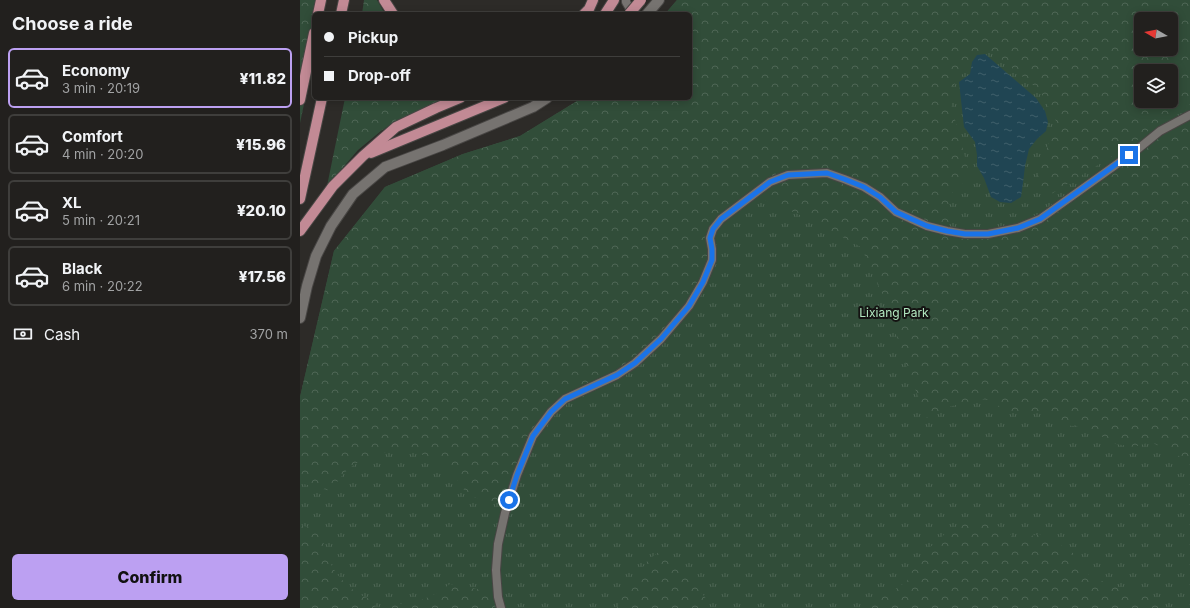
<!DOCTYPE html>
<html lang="en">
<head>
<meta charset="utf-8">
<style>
  :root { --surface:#22201e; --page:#2e2d2b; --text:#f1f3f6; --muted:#a2a3a4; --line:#3f3e3c; --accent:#bca0f2 }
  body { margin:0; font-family:Inter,sans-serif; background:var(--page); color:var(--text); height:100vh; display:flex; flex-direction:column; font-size:15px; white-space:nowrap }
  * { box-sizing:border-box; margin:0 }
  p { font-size:13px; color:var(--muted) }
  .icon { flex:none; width:22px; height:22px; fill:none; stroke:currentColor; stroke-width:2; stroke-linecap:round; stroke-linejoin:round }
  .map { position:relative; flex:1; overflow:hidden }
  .panel { display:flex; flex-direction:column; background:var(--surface); width:300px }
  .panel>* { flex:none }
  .hud { position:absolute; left:12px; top:12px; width:380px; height:88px; border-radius:6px; box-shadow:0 2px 10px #0003,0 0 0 1px var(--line); display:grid; align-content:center; height:88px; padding:0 12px; background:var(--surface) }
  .needle { width:26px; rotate:279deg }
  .tools { position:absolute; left:834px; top:12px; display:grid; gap:8px }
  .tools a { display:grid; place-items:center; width:44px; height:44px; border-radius:6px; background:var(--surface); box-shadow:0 2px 10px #0003,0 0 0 1px var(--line); font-size:20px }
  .end { position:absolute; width:18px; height:18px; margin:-9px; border:5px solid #1a73e8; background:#fff; box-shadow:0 0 0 2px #fff }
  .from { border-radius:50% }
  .hud b { display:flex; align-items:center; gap:14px; height:38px; font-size:15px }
  .hud b+b { border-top:1px solid var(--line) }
  .hud i { width:10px; height:10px; background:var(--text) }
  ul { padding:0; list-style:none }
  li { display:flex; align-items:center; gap:12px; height:60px; margin:0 8px 6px; padding:0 4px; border:2px solid var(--line); border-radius:6px }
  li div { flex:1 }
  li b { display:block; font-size:15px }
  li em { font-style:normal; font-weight:800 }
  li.active { border-color:var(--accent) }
  li>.icon { width:36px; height:36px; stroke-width:1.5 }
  h2 { padding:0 12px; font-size:18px; line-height:48px }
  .pay { display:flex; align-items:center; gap:10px; height:44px; padding:0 12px; font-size:15px }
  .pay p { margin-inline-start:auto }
  .cta { display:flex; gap:8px; margin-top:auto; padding:8px 12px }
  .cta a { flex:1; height:46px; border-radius:6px; background:var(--accent); color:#111; font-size:16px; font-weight:800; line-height:46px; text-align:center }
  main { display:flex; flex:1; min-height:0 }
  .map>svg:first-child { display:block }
</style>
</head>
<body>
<main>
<section class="panel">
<h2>Choose a ride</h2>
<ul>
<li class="active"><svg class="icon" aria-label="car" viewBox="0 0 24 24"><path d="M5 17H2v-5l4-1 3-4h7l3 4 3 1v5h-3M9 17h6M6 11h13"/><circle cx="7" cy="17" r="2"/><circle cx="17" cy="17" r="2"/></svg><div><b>Economy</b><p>3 min · 20:19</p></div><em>¥11.82</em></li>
<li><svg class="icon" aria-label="car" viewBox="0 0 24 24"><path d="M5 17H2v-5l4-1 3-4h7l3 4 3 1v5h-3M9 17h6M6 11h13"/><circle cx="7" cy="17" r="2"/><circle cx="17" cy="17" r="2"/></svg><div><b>Comfort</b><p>4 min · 20:20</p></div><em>¥15.96</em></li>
<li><svg class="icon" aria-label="car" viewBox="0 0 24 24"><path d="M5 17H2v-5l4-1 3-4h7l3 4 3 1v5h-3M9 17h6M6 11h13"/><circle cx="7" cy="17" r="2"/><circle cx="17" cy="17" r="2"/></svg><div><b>XL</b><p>5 min · 20:21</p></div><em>¥20.10</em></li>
<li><svg class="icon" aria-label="car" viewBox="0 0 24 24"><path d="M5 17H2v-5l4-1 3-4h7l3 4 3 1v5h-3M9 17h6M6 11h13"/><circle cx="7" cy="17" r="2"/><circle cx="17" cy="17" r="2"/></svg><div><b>Black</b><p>6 min · 20:22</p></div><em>¥17.56</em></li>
</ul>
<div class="pay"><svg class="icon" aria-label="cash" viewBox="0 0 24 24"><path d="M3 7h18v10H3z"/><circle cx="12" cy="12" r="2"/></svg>Cash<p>370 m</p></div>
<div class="cta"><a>Confirm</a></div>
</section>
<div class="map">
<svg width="890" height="608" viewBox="0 0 890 608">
  <defs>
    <pattern id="grass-tufts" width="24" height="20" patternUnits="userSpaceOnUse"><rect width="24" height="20" fill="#314d39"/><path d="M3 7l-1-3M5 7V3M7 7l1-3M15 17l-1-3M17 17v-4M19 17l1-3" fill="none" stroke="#4e6655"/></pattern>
    <pattern id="forest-crowns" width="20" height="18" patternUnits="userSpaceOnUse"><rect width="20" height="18" fill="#314d39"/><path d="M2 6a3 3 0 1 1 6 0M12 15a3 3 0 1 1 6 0" fill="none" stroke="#4e6655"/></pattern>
    <pattern id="water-ripples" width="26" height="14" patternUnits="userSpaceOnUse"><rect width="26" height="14" fill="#204553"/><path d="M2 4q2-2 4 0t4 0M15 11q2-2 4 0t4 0" fill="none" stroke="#405f6b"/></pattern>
  </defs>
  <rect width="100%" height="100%" fill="#2d2b28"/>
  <path fill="url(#grass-tufts)" fill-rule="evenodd" d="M377,0H890V608H0V397L34,251L85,187L163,154L220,136L282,98H390V14H365ZM841,19H871V49H841ZM841,71H871V101H841Z"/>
  <g fill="url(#forest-crowns)" fill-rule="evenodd">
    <polygon points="0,0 26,0 23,14 14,14 14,57 0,123"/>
    <polygon points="64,0 77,0 85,14 62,14"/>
    <path d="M377,0H890V103L861,120L835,142L748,196L736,180L756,121L740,91L684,45L648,93L670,176L649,196V223L647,228L628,223L611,216L527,170H506L487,172L419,217L409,250V259L400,280L387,304L358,337L333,360L249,410L204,504L168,496C161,485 154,473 143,465C115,445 78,447 51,467C43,473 37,482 31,491L0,483V397L34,251L85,187L163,154L220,136L282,98H390V14H365ZM841,19H871V49H841ZM841,71H871V101H841Z"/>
    <polygon points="45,98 150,98 97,120 81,131 58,150 27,186"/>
    <polygon points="890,120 890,461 884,459 862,447 850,442 834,447 816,444 784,427 762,425 746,412 731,414 711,413 700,407 690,400 678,399 645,408 627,418 611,379 584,298 561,247 507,218 458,197 472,186 489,179 526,178 543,183 562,191 577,201 594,215 608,223 625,230 646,236 665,239 688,238 719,232 742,223 840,153 862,135"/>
    <polygon points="666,522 692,524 705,529 716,540 739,534 753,540 773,553 779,565 790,576 809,584 856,599 860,608 560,608 590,593 607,581 618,560 629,548 646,533"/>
    <path d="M0,525L21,531C23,537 23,543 25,549C31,573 53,596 77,601L75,608H0Z"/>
    <polygon points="363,549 405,597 410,608 317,608 324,594 348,560"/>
    <path d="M150,584L193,592L197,608H90L91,604C115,604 130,599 150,584Z"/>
  </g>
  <polygon fill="url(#water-ripples)" points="685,54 736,98 745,111 748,122 746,131 737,139 729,149 725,166 723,183 721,197 711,203 700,202 691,197 684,178 677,166 677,155 675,142 664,127 659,82 670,74 672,62 677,55"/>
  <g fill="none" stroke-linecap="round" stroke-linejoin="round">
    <g stroke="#484644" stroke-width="10">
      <g id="lane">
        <polyline points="326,0 326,2 333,14"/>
        <polyline points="201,608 198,597 196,570 198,544 205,513 217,475 233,436 251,412 265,399 317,375 335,363 361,339 389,306 403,282 412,260 412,249 410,238 413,229 421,219 470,182 488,175 527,173 544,179 564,187 580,197 596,212 627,226 647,231 665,234 688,234 718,228 740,219 838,149 860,131 890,115"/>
      </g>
    </g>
    <g stroke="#484644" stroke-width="12">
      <g id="street">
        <polyline points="347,14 359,0"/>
        <polyline points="0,318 7,286 16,256 31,226 53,194 85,167 143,145 233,107 247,98"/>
      </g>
    </g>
    <g stroke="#484644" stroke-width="12">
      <g id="primary">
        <polyline points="84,0 93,14"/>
        <polyline points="18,14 21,0"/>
        <polyline points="41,14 44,0"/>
        <polyline points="284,14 289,9 293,0"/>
        <polyline points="305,14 314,0"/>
        <polyline points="0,100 14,33"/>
        <polyline points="71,153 204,98"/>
        <polyline points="0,199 22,98"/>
        <polyline points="0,231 33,186 63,156 96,127 136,108 160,98"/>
      </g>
    </g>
    <use href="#lane" stroke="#767370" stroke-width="8"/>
    <use href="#street" stroke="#767370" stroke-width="10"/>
    <use href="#primary" stroke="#c28a95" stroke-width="10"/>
    <g stroke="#484644" stroke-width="12" stroke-linecap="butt">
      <polyline id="primary-bridge" points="329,14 341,0"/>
    </g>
    <use href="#primary-bridge" stroke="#c28a95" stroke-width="10"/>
  </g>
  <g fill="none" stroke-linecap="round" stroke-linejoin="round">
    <polyline stroke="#1a73e8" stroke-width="5" points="209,500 217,475 233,436 251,412 265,399 317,375 335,363 361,339 389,306 403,282 412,260 412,249 410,238 413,229 421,219 470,182 488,175 527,173 544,179 564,187 580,197 596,212 627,226 647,231 665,234 688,234 718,228 740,219 829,155"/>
  </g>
  <g text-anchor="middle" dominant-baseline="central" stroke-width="4" stroke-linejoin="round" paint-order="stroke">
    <g font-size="12" fill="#b2e8c0" stroke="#141312">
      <text x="594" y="312">Lixiang Park</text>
    </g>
  </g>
</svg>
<div class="tools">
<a><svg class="needle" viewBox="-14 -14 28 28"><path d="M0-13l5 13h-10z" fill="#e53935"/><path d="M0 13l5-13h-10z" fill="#a2a3a4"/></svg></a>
<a><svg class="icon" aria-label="layers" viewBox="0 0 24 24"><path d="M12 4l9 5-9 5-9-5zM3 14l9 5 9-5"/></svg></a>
</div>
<i class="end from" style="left:209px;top:500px"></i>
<i class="end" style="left:829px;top:155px"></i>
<div class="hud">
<b><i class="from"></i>Pickup</b>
<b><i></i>Drop-off</b>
</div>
</div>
</main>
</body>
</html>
